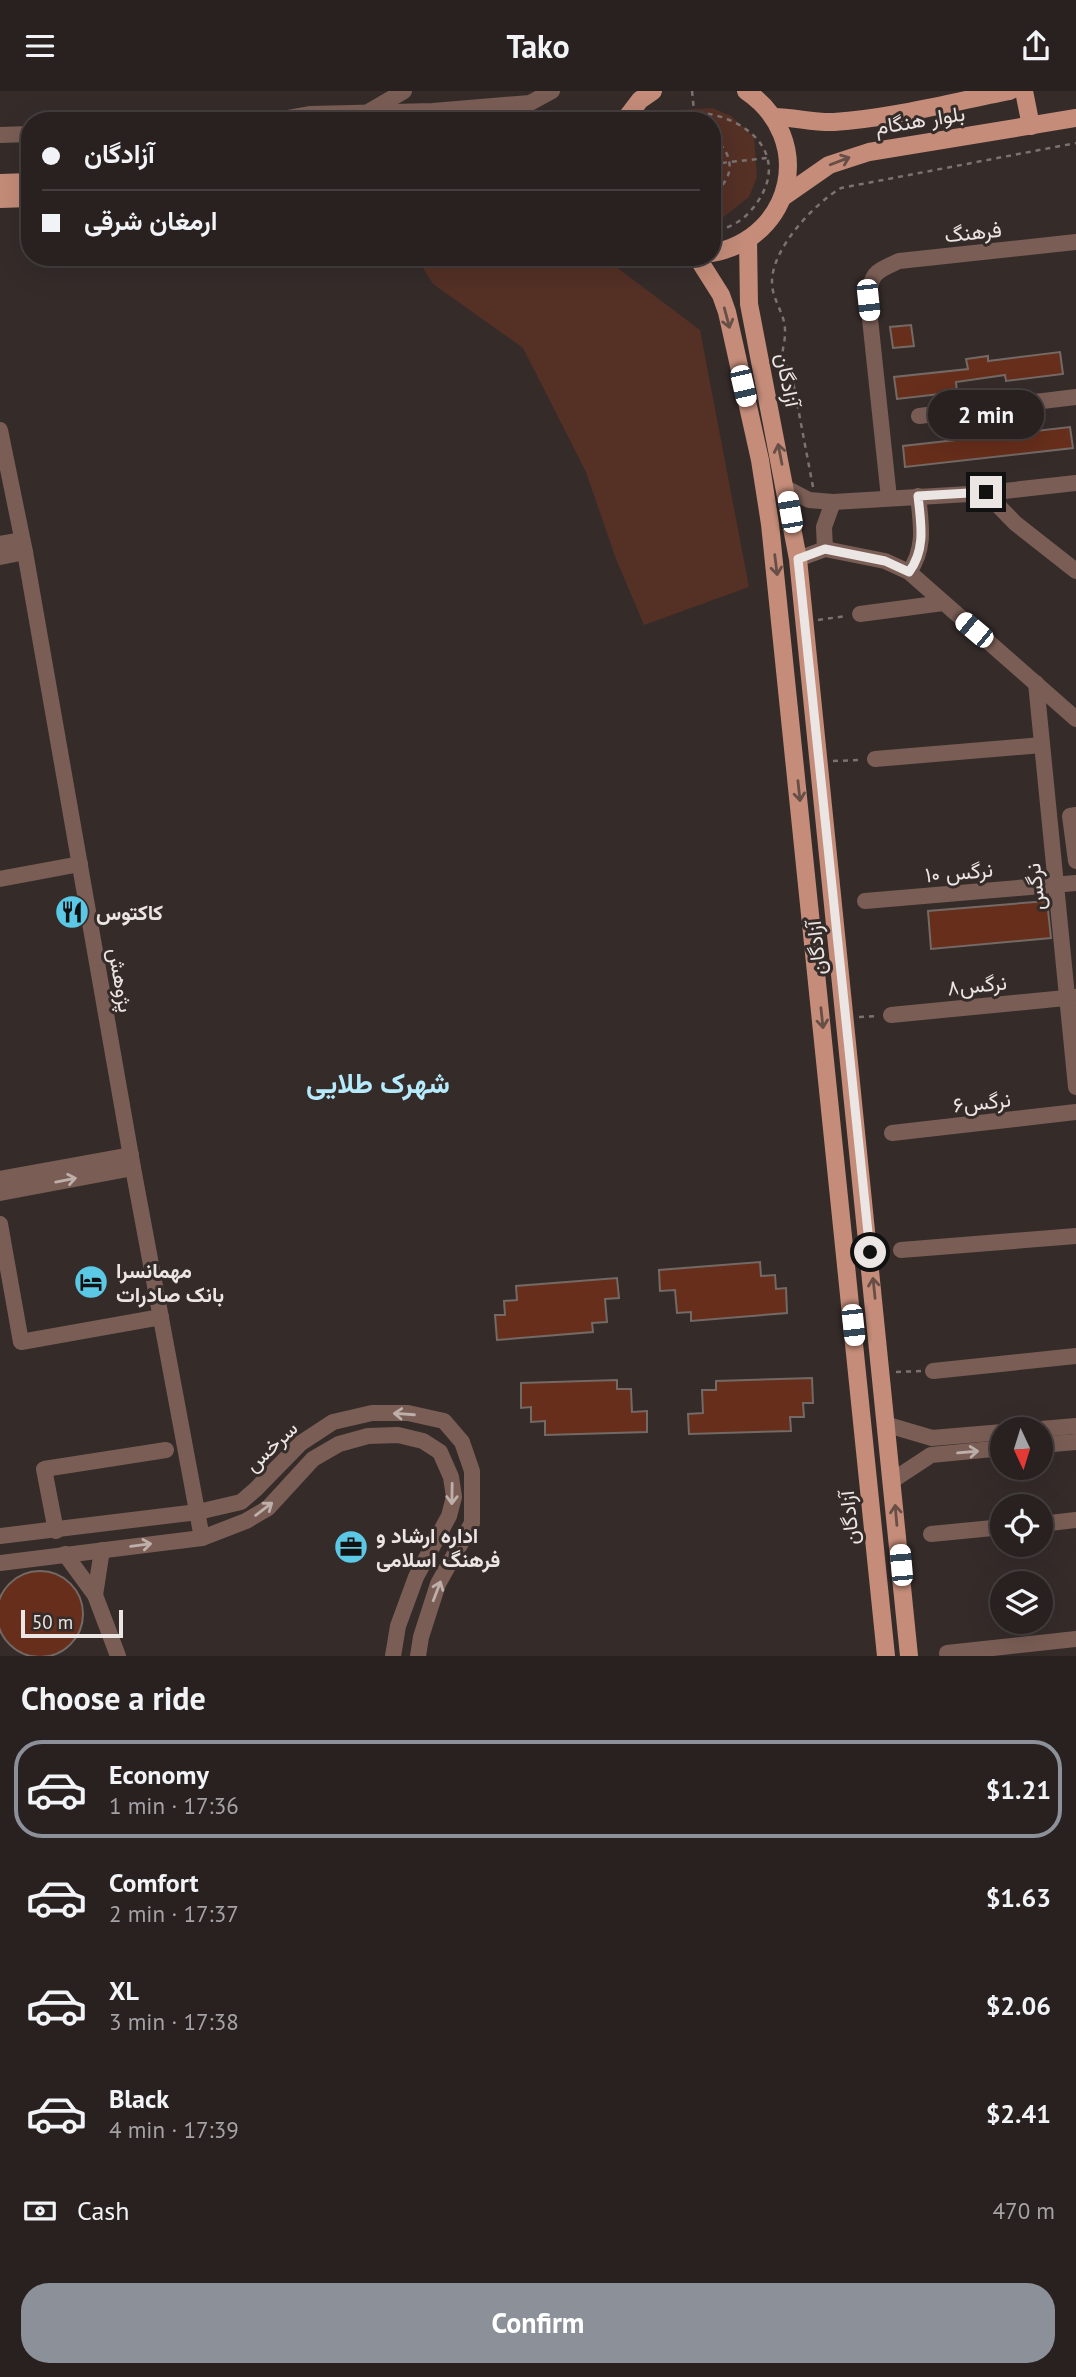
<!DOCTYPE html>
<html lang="en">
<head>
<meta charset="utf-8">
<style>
  :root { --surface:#282120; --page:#302929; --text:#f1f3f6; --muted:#a5a3a5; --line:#443e3e; --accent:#8c9099 }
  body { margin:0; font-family:"PT Sans",Vazirmatn,sans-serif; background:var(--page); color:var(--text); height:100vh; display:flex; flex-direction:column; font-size:26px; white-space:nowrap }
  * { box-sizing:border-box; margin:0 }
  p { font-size:23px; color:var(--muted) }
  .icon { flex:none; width:38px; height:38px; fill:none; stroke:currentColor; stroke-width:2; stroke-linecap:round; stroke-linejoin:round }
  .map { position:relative; height:1565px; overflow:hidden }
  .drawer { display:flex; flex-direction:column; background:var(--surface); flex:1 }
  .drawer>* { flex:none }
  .hud { position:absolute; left:21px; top:21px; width:700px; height:154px; border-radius:28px; box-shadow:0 7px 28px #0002,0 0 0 2px var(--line); display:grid; align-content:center; height:154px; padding:0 21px; background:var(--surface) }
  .needle { width:46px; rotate:176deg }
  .buttons { position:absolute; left:990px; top:1326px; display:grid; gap:14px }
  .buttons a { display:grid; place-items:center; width:63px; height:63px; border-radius:50%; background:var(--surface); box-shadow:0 7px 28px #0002,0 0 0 2px var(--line); font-size:35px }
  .scale { position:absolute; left:21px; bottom:18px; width:102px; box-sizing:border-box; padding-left:7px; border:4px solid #ebe5e3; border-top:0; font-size:19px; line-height:24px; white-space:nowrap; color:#ebe5e3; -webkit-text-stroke:5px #352c2a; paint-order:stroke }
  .end { position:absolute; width:32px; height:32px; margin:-16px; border:9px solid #ebe5e3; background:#111; box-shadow:0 0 0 4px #111 }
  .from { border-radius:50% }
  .bubble { position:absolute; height:49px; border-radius:24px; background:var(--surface); box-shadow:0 7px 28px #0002,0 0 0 2px var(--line); font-size:23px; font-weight:600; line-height:49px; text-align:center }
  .car { position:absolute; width:21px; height:42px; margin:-21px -10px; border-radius:9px; box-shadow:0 0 5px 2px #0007; background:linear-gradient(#fff 24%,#345 0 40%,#fff 0 76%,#345 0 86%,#fff 0) }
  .hud b { display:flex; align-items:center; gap:24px; height:66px; font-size:26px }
  .hud b+b { border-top:2px solid var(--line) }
  .hud i { width:18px; height:18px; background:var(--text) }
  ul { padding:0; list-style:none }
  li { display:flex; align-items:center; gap:21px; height:98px; margin:0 14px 10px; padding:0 7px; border:4px solid transparent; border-radius:28px }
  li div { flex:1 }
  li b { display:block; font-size:26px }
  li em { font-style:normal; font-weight:600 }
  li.active { border-color:var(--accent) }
  li>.icon { width:63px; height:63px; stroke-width:1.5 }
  h2 { padding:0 21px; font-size:32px; line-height:84px }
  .pay { display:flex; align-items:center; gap:18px; height:77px; padding:0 21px; font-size:26px }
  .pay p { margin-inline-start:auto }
  .button { display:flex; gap:14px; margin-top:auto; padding:14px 21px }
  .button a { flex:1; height:80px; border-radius:28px; background:var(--accent); color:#fff; font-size:28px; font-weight:600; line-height:80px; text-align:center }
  header { display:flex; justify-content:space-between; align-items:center; height:91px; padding:0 21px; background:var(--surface); font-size:32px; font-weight:600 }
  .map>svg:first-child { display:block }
</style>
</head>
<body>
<header><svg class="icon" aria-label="menu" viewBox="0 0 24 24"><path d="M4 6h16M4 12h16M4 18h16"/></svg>Tako<svg class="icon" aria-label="share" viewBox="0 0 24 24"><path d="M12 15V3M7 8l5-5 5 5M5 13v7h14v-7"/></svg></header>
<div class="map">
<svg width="1076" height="1565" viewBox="0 0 1076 1565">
  <rect width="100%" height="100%" fill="#352c2a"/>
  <g fill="#543025">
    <polygon points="712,17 731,25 754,46 757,86 749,106 717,131 712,131 712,30 660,30 678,19"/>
    <polygon points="416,166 603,166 700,239 749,496 644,534 616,468 586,381 523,257 433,193"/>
  </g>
  <g fill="#672e1b" stroke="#736965" stroke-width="2">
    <polygon points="911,234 914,255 893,257 890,236"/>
    <polygon points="1060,261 1063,283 1006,290 1005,284 956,291 957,301 897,308 894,286 968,278 966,268 988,265 988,270"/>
    <polygon points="1070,336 1073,357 905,376 903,355"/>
    <polygon points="1047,810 1051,847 931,858 928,820"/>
    <polygon points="760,1171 761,1185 775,1184 776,1198 786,1197 787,1222 691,1230 691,1221 677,1222 675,1199 660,1200 659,1179"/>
    <polygon points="617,1187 619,1207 605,1208 607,1231 592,1232 593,1241 497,1249 495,1224 505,1224 504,1210 517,1209 516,1195"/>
    <polygon points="812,1287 813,1312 803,1312 804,1326 790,1326 791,1340 689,1343 688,1323 703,1322 702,1299 716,1299 716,1290"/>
    <polygon points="617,1289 617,1298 631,1298 632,1321 647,1320 647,1341 545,1344 545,1330 531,1331 531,1316 521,1317 521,1292"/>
    <circle cx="40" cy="1523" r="43"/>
  </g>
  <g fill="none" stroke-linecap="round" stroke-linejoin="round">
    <g stroke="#7b7371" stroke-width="2.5" stroke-dasharray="5 5" stroke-linecap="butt">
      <polyline points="692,0 695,30"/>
      <path d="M649,30C711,0 807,50 753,117C743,130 728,138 712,141"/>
      <path d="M712,47C735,61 736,89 712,102"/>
      <polyline points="712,73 767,67"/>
      <path d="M813,396L791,280C776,262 786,258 785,239C785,223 772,208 772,192C771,158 814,113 841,97L1076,52"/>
      <polyline points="818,529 846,525"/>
      <polyline points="833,670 861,669"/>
      <polyline points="859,926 877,925"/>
      <polyline points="896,1281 921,1280"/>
    </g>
    <g stroke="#7a5e55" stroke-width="16">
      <polyline points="370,20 404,0"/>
      <polyline points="271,30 311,23 433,20 530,12 552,0"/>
      <polyline points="0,44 30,43"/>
      <polyline points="919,325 1076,306"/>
      <polyline points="0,339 25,461 133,1077 202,1447"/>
      <polyline points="786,397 809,409 833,411 986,402 1076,392"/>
      <polyline points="986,402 1015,432 1076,480"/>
      <path d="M889,407L868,209C871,181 875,181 899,170L1076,151"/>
      <polyline points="0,453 22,449"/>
      <polyline points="825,458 824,436 833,411"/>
      <polyline points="0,466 25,461"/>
      <polyline points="798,468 825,458 885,470 909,481 1076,628"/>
      <path d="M909,481C926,457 921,433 918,405"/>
      <polyline points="860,523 943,512"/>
      <polyline points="1036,592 1076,996"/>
      <polyline points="875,668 1042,654"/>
      <polyline points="1076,724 1070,725 1076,770"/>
      <polyline points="0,788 80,773"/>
      <polyline points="865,810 1076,792"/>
      <polyline points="891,924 1076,906"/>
      <polyline points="892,1042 1076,1021"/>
      <polyline points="0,1088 131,1064"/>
      <polyline points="0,1102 133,1077"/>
      <polyline points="0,1133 21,1251 161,1226"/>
      <polyline points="901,1159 1076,1145"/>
      <polyline points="933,1280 1076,1265"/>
      <polyline points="888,1334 932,1347 1003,1341"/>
      <polyline points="1029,1339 1076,1335"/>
      <polyline points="1041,1354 1076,1351"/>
      <polyline points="893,1389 931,1364 1003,1357"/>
      <polyline points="1041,1433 1076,1429"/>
      <polyline points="56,1440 44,1378 166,1359"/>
      <polyline points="931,1443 1003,1436"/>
      <polyline points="0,1445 198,1421 241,1411 256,1398 301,1352 333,1331 372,1322 408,1322 444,1330 462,1351 472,1380 472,1432 438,1493 421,1546 418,1565"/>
      <polyline points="65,1463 95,1504 118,1565"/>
      <polyline points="0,1472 202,1447 246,1430 268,1417 313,1368 339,1353 368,1345 398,1344 423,1350 440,1361 451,1386 454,1406 449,1425 416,1486 398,1535 393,1565"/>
      <polyline points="95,1504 102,1459"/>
      <polyline points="947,1562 1076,1548"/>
    </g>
    <g stroke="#c48c79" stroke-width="18">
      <polyline points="1024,0 1031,35"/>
      <path d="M774,26C794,26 814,32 834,31C893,27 952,11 1010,0"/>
      <polyline points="624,30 640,9 653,0"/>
      <polyline points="0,92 30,91"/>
      <polyline points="783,106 829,74 869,61 1076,27"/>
      <polyline points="0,108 30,107"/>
      <polyline points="748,148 749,213 798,468 909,1565"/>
      <path d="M712,162C794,147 816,47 746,0"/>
      <polyline points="697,166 721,204 727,221 760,369 770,433 886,1565"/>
    </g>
  </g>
  <defs><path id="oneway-shaft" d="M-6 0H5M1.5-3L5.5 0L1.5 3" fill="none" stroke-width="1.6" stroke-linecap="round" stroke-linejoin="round" transform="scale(1.75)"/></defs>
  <g stroke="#674e46">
    <use href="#oneway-shaft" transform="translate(840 70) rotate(-21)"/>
    <use href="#oneway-shaft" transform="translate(727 227) rotate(75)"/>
    <use href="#oneway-shaft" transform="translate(780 363) rotate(-101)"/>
    <use href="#oneway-shaft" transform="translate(776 474) rotate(83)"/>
    <use href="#oneway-shaft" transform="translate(799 700) rotate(84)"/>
    <use href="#oneway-shaft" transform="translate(822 927) rotate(84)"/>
    <use href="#oneway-shaft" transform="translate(874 1197) rotate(-96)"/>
    <use href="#oneway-shaft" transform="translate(896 1424) rotate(-95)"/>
  </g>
  <g stroke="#beafaa">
    <use href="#oneway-shaft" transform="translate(66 1089) rotate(-11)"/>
    <use href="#oneway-shaft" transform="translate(404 1323) rotate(-176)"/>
    <use href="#oneway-shaft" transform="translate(968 1361) rotate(-5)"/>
    <use href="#oneway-shaft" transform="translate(452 1403) rotate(91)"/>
    <use href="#oneway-shaft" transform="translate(264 1418) rotate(-37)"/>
    <use href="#oneway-shaft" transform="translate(141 1454) rotate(-7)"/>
    <use href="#oneway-shaft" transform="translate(437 1500) rotate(-69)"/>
  </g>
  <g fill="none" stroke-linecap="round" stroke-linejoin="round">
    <path stroke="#ebe5e3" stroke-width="9" d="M870,1161L798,468L825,458L885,470L909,481C926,458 921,433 918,405L986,401"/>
  </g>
  <defs>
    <g id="restaurant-disc" transform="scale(1.75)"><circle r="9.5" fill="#5bc8e6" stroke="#352c2a"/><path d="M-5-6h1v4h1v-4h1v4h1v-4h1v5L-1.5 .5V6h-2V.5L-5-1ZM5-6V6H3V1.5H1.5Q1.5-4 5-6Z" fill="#111"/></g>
    <g id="hotel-disc" transform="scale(1.75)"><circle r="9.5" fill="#5bc8e6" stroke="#352c2a"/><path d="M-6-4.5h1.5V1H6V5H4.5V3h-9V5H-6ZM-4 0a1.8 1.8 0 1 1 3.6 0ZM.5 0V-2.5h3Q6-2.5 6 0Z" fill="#111"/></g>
    <g id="office-disc" transform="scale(1.75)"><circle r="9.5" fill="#5bc8e6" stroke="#352c2a"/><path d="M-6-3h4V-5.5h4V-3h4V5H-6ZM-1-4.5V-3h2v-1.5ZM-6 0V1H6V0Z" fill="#111"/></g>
  </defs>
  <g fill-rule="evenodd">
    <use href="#restaurant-disc" x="72" y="821"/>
    <use href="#hotel-disc" x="91" y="1191"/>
    <use href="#office-disc" x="351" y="1456"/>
  </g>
  <g text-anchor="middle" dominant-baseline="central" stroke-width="6" stroke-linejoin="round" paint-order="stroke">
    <g font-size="21" fill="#ebe5e3" stroke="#352c2a">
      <text transform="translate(920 29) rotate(-9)">بلوار هنگام</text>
      <text transform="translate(973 141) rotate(-6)">فرهنگ</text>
      <text transform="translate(788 289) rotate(79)">آزادگان</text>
      <text transform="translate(959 781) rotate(-5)">نرگس ۱۰</text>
      <text transform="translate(1035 796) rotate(-96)">نرگس</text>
      <text transform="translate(816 857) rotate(-96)">آزادگان</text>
      <text transform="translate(121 889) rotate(80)">پژوهش</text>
      <text transform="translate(977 894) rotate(-6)">نرگس۸</text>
      <text transform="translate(982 1011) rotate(-6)">نرگس۶</text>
      <text transform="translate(271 1355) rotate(-43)">سرخس</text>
      <text transform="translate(849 1427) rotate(-96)">آزادگان</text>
    </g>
    <g font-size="21" font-weight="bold" fill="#ebe5e3" stroke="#352c2a" text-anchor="start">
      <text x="96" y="821">کاکتوس</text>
      <text x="116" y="1179">مهمانسرا<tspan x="116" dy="24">بانک صادرات</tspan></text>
      <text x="376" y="1444">اداره ارشاد و<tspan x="376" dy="24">فرهنگ اسلامی</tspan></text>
    </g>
    <g font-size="28" font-weight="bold" fill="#b5ebfc" stroke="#352c2a">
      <text x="378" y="991">شهرک طلایی</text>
    </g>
  </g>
</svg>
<div class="buttons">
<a><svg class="needle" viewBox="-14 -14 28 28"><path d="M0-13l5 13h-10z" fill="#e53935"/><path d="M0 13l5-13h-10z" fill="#a5a3a5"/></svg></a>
<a><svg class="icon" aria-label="locate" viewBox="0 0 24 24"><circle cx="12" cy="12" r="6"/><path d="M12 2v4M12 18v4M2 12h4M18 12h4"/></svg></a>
<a><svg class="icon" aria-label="layers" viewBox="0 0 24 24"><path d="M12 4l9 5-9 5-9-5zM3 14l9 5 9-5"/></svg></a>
</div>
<div class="scale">50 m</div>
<i class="end from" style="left:870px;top:1161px"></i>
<i class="end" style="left:986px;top:401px"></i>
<div class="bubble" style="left:928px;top:299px;width:116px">2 min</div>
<i class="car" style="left:868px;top:209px;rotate:174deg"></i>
<i class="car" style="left:743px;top:295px;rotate:167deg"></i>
<i class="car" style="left:790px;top:421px;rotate:350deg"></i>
<i class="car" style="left:974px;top:539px;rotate:310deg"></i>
<i class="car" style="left:853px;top:1234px;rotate:174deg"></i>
<i class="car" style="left:901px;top:1474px;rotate:355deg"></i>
<div class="hud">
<b><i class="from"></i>آزادگان</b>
<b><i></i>ارمغان شرقی</b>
</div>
</div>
<section class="drawer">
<h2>Choose a ride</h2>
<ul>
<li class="active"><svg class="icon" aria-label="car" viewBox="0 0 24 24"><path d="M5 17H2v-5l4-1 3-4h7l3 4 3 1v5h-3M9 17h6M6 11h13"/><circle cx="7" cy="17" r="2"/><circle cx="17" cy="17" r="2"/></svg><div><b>Economy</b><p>1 min · 17:36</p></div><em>$1.21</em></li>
<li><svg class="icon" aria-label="car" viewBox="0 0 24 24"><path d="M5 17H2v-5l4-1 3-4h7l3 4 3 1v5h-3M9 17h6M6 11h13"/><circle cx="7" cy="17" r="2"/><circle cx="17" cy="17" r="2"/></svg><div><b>Comfort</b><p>2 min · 17:37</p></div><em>$1.63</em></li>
<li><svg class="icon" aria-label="car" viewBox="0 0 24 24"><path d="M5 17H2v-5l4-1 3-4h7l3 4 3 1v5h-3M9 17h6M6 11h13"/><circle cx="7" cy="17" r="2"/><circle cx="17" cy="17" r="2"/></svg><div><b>XL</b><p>3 min · 17:38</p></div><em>$2.06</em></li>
<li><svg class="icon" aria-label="car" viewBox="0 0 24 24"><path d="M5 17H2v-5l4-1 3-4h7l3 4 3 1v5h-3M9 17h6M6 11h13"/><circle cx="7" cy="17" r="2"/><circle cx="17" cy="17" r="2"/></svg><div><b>Black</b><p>4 min · 17:39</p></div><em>$2.41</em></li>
</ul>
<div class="pay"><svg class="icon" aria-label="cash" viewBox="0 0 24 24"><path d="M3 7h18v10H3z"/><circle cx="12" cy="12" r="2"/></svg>Cash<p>470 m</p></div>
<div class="button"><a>Confirm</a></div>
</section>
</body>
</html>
